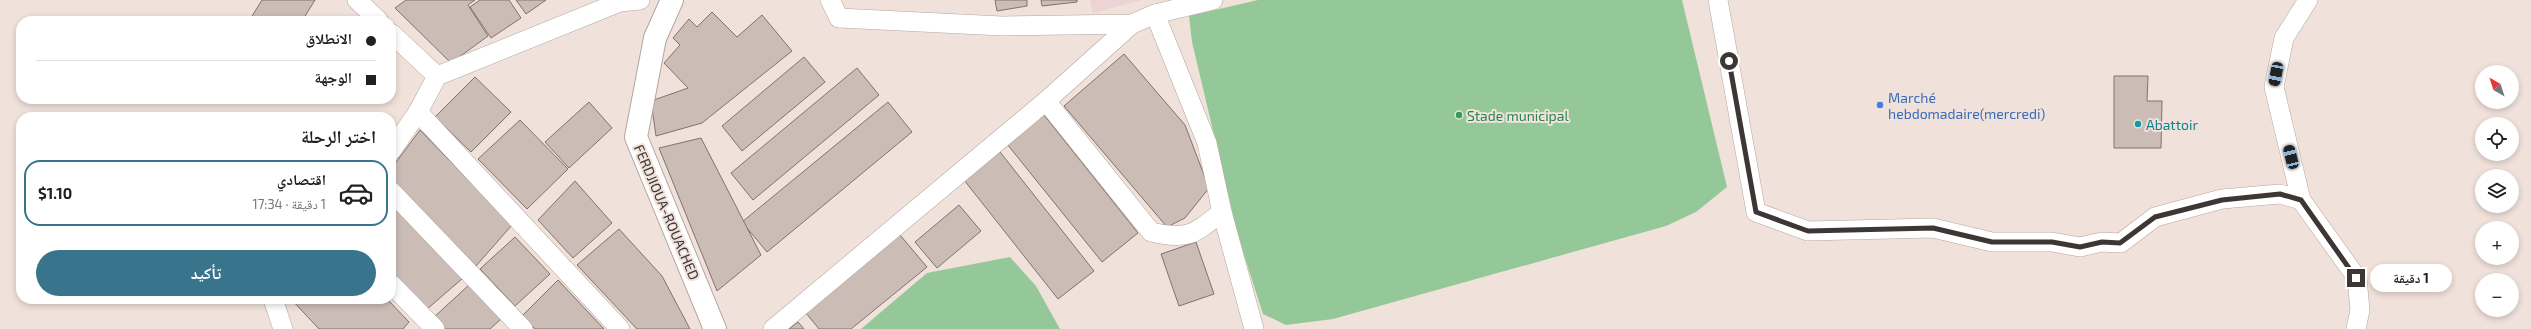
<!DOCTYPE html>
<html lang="ar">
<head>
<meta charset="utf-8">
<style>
  :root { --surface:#fff; --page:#f6f6f6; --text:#202124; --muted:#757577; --line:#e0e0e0; --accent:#38758c }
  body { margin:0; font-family:"Exo 2","Noto Naskh Arabic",sans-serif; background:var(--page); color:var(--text); direction:rtl; height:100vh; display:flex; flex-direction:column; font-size:15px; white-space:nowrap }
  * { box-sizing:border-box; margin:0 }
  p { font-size:13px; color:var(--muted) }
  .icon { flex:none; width:22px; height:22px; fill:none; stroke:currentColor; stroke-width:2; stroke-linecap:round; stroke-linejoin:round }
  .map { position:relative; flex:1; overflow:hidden; direction:ltr }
  .drawer { position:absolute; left:16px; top:112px; width:380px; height:192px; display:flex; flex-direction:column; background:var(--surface); border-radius:16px; box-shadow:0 2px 6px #0003; direction:rtl }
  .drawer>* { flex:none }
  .hud { position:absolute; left:16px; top:16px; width:380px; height:88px; border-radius:16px; box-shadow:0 2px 6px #0003; direction:rtl; display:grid; align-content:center; height:88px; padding:0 20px; background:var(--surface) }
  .needle { width:26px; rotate:321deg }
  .fabs { position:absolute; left:2475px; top:65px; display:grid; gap:8px }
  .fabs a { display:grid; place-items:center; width:44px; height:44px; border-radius:50%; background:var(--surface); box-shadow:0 2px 6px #0003; font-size:20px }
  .end { position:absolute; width:18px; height:18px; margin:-9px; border:5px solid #3c3734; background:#fff; box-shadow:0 0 0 2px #fff }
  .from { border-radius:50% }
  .bubble { position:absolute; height:28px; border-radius:14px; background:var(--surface); box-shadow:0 2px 6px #0003; font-size:13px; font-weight:700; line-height:28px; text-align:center; direction:rtl }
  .car { position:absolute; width:12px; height:24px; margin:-12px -6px; border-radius:5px; box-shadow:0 0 3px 1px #0007; background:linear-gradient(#222 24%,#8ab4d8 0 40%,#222 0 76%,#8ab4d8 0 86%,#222 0) }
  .hud b { display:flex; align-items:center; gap:14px; height:38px; font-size:15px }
  .hud b+b { border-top:1px solid var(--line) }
  .hud i { width:10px; height:10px; background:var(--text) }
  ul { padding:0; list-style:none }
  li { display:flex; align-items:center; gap:12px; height:66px; margin:0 8px 6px; padding:0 12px; border:2px solid var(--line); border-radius:16px }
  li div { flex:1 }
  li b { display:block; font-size:15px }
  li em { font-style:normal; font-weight:700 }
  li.selected { border-color:var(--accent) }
  li>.icon { width:36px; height:36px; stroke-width:1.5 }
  h2 { padding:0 20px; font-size:18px; line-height:48px }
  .action { display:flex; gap:8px; margin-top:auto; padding:8px 20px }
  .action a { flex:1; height:46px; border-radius:24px; background:var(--accent); color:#fff; font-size:16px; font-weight:700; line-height:46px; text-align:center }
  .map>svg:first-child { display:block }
</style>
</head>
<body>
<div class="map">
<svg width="2531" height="329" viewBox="0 0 2531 329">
  <rect width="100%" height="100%" fill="#f0e1da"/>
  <polygon fill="#eed3d6" points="1090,0 1142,0 1093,13"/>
  <g fill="#95c899">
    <polygon points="1258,0 1682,0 1727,187 1696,212 1666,226 1333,319 1286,325 1263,314 1238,236 1192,42 1189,16"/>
    <polygon points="1010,257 1036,286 1060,329 861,329 927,273"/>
  </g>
  <g fill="#cbbcb6" stroke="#80736d">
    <polygon points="262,0 315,0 302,21 249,21"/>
    <polygon points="406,0 475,0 468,5 488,36 451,63 395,8"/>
    <polygon points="480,0 509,0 521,18 491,38 470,7"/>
    <polygon points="516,0 546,0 526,14"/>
    <polygon points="995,0 1027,0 1027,6 997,11"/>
    <polygon points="1041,0 1077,0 1077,2 1042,6"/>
    <polygon points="712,12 737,37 762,15 792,51 702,123 656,136 651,101 688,88 664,63 680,45 673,38 689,19 697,27"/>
    <polygon points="1124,54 1185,125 1209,188 1185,218 1167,227 1064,106"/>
    <polygon points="804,57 825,82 742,151 722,126"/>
    <polygon points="857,68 879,95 753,200 731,173"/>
    <polygon points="2114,76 2148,76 2147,101 2162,101 2161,148 2114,148"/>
    <polygon points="475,77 511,112 471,152 435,117"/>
    <polygon points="589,102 612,128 569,168 545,142"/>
    <polygon points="888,102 912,132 767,252 742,222"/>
    <polygon points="1044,115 1138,233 1102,262 1007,144"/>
    <polygon points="520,120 568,169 527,209 478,159"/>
    <polygon points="420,130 512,225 476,266 391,179 391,169"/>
    <polygon points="701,138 761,255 717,291 659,148"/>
    <polygon points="1000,152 1094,271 1058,299 964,180"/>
    <polygon points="575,181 612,223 573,258 538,220"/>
    <polygon points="391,201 463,278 426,310 391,273"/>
    <polygon points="959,205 981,231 937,268 915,242"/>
    <polygon points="619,229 662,276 690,329 637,329 577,265"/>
    <polygon points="900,235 927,267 851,329 819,329 806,313"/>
    <polygon points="515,237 550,274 515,306 480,269"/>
    <polygon points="1196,242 1214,294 1179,306 1161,254"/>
    <polygon points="558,280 604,329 535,329 522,316"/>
    <polygon points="469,285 501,319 490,329 445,329 433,318"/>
    <polygon points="291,299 387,299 409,322 403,329 319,329"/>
    <polygon points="798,322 804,329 789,329"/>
  </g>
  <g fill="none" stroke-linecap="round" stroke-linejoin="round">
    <g stroke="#b4a69f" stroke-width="20">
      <g id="minor">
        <polyline points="357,0 379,21"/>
        <polyline points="830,0 839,18 1002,26 1132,24 1155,14 1213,0"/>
        <polyline points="1718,0 1756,212 1808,231 1933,228 1992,242 2052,242 2080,247 2102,242 2121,243 2155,217 2222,199 2280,194 2301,200"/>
        <polyline points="2308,0 2284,38 2274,87 2301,200 2357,278 2360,310 2356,329"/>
        <polyline points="1155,14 1207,143 1222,212 1254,329"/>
        <polyline points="391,33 437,76"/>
        <path d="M1046,101L1151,232C1188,240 1193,235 1222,212"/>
        <polyline points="418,112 620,329"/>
        <polyline points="391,151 418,112 437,76 620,2 640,0"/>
        <polyline points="391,191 523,329"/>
        <polyline points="391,284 435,329"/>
        <polyline points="273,299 283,329"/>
        <polyline points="773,329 1046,101 1132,24"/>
      </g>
    </g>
    <g stroke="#b4a69f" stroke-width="24">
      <polyline id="secondary" points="672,0 655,38 636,137 715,329"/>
    </g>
    <use href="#minor" stroke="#fff" stroke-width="19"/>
    <use href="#secondary" stroke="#fff" stroke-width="22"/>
  </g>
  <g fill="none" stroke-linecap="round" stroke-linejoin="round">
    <polyline stroke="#3c3734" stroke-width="5" points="1729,61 1756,212 1808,231 1933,228 1992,242 2052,242 2080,247 2102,242 2120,243 2155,217 2222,200 2280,194 2301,200 2356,278"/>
  </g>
  <circle fill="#3f7fe0" stroke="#f0e1da" stroke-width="1.5" cx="1880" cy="105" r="4"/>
  <circle fill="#2e9e5b" stroke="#f0e1da" stroke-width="1.5" cx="1459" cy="115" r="4"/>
  <circle fill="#0f9aa8" stroke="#f0e1da" stroke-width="1.5" cx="2138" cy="124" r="4"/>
  <g text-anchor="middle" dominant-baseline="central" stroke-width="4" stroke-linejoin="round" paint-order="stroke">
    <g font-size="14" fill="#366cbe" stroke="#f0e1da" text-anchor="start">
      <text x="1888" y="97">Marché<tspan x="1888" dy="16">hebdomadaire(mercredi)</tspan></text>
    </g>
    <g font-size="14" fill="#27864d" stroke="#f0e1da" text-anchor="start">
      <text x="1467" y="115">Stade municipal</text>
    </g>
    <g font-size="14" fill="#0d838f" stroke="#f0e1da" text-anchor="start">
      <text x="2146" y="124">Abattoir</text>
    </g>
    <g font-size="14" fill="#3c3734" stroke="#f0e1da">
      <text transform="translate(667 212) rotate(67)">FERDJIOUA-ROUACHED</text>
    </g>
  </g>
</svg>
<div class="fabs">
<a><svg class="needle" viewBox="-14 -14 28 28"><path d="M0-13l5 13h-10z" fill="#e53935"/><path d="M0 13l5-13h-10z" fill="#757577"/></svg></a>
<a><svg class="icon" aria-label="locate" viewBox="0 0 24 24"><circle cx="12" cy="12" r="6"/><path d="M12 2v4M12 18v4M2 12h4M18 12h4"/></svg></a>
<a><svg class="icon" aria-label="layers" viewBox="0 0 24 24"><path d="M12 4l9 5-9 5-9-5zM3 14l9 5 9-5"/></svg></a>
<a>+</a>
<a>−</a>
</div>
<i class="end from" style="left:1729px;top:61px"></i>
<i class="end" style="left:2356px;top:278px"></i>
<div class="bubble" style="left:2370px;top:264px;width:82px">1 دقيقة</div>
<i class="car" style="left:2276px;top:74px;rotate:191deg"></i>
<i class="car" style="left:2291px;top:157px;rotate:346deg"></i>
<div class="hud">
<b><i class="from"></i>الانطلاق</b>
<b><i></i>الوجهة</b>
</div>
<section class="drawer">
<h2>اختر الرحلة</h2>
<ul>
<li class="selected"><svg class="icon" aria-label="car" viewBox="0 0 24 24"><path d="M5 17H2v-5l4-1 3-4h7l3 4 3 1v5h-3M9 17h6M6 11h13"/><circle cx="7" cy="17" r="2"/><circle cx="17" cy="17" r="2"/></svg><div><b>اقتصادي</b><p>1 دقيقة · 17:34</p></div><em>$1.10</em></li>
</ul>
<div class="action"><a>تأكيد</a></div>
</section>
</div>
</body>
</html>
